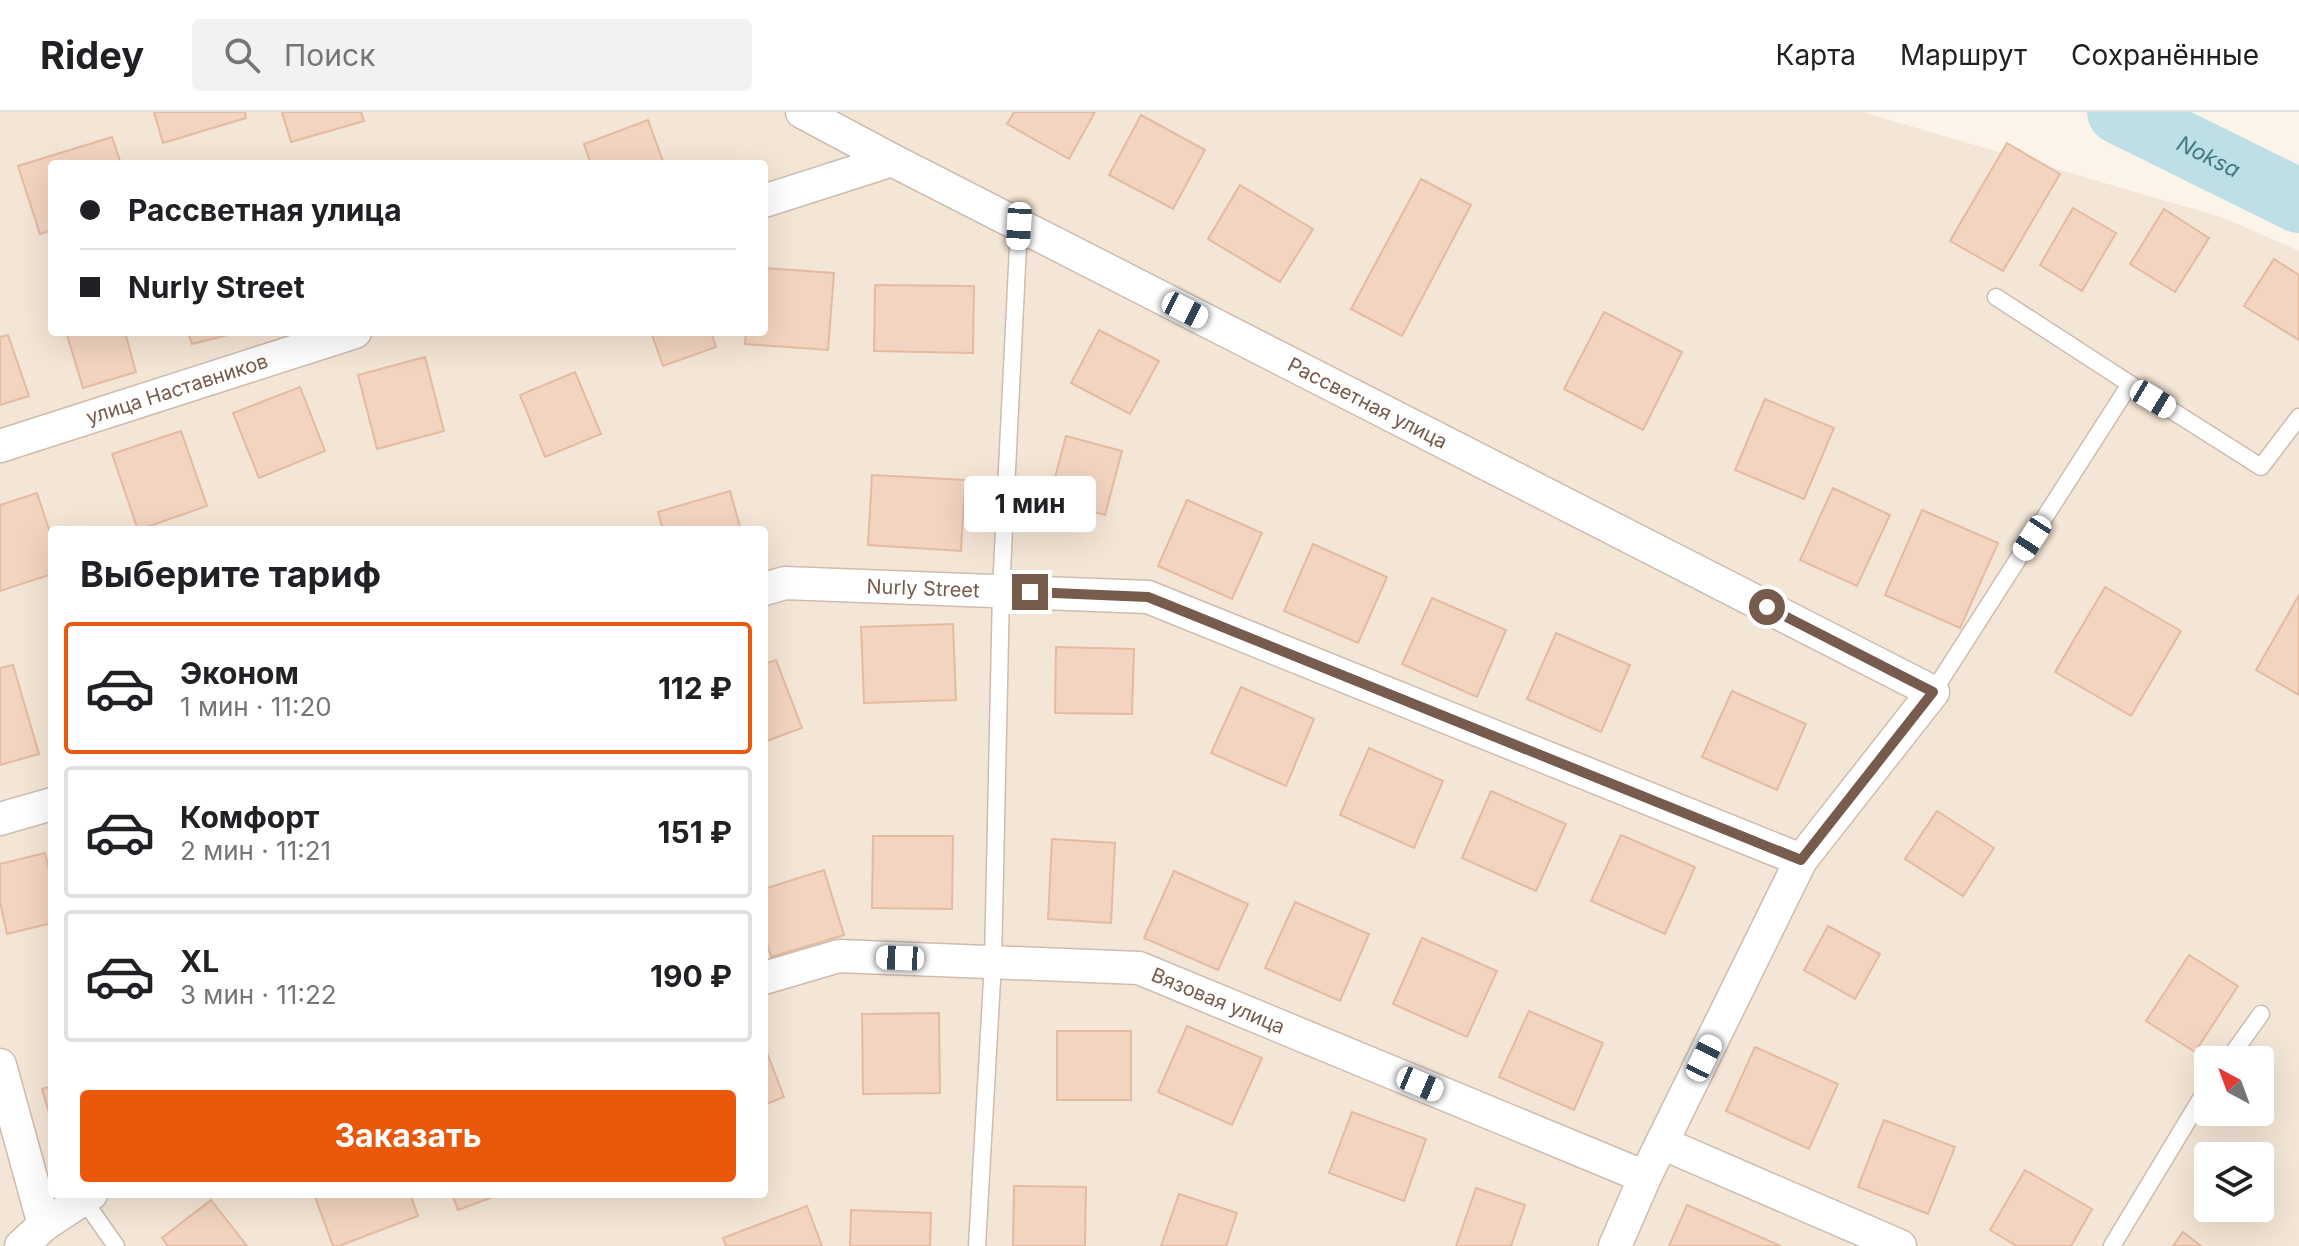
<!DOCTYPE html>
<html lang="ru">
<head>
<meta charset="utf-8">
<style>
  :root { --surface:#fff; --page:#f2f2f2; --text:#202124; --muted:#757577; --line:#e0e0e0; --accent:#ea580c }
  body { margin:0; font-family:Inter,sans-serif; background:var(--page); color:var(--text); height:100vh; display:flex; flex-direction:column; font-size:30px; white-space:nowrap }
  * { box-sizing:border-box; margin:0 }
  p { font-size:26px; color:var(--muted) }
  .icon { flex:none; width:44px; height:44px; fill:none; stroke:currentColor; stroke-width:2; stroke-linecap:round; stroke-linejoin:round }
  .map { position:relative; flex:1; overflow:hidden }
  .drawer { position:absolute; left:48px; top:414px; width:720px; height:672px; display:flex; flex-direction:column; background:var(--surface); border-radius:8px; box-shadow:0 8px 32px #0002 }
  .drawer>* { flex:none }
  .hud { position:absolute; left:48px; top:48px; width:720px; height:176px; border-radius:8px; box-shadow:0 8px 32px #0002; display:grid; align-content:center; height:176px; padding:0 32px; background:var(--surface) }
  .needle { width:52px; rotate:319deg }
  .controls { position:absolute; left:2194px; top:934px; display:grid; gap:16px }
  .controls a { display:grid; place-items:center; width:80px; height:80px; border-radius:8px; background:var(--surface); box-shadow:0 8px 32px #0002; font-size:40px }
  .end { position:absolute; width:36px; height:36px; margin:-18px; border:10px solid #775b4c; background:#fff; box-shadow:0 0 0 4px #fff }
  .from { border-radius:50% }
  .bubble { position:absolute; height:56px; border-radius:8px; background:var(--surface); box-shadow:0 8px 32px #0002; font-size:26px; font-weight:700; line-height:56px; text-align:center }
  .car { position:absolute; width:24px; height:48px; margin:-24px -12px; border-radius:10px; box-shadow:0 0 6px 2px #0007; background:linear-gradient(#fff 24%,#345 0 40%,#fff 0 76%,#345 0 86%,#fff 0) }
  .hud b { display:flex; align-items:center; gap:28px; height:76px; font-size:30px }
  .hud b+b { border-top:2px solid var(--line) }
  .hud i { width:20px; height:20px; background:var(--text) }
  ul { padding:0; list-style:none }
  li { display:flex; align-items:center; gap:24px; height:132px; margin:0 16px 12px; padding:0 16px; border:4px solid var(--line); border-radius:8px }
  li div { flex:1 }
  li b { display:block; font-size:30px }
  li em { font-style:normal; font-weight:700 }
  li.on { border-color:var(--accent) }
  li>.icon { width:72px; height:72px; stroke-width:1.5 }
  h2 { padding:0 32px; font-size:36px; line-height:96px }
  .action { display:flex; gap:16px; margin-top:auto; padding:16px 32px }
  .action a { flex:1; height:92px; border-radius:8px; background:var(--accent); color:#fff; font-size:32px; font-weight:700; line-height:92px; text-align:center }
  header { display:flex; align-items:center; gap:48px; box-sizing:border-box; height:112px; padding:0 40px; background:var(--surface); border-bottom:2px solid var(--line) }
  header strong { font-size:38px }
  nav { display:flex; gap:44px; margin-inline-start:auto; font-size:28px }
  .search { width:560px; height:72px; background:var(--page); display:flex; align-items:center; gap:20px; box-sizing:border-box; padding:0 28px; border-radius:8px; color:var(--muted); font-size:30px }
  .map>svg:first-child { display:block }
</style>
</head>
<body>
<header>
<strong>Ridey</strong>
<div class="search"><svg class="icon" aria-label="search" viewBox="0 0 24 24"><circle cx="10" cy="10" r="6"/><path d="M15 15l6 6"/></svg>Поиск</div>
<nav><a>Карта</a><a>Маршрут</a><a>Сохранённые</a></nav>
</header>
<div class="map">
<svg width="2299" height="1134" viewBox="0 0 2299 1134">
  <rect width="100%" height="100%" fill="#fcf4e8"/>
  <path fill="#f4e6d6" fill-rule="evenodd" d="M0,0H1862L2224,106L2299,139V1134H0ZM52,52H764V220H52ZM52,418H764V1082H52ZM2208,948H2260V1000H2208ZM2208,1044H2260V1096H2208Z"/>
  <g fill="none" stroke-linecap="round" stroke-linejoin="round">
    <path stroke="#bce0e6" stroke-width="64" id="s1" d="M2119,0L2299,89"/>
  </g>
  <g fill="#f2d4c0" stroke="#e4baa0" stroke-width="2">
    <polygon points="154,0 245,0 246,6 163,31"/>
    <polygon points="282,0 361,0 364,9 291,30"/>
    <polygon points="1014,0 1095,0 1069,47 1007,12"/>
    <polygon points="1141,3 1205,38 1173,97 1109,63"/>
    <polygon points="648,8 664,52 591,52 584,32"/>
    <polygon points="112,25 121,52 52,52 52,118 40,122 18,54"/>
    <polygon points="2007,31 2060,62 2003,159 1950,129"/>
    <polygon points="1421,67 1471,93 1402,224 1351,197"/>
    <polygon points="1240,73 1313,117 1280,170 1208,127"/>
    <polygon points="2073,96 2116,121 2082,179 2040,153"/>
    <polygon points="2164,97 2209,126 2175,180 2130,152"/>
    <polygon points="2274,147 2299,163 2299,228 2244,194"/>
    <polygon points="764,156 834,161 828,238 745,232 746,220 764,220"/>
    <polygon points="875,173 974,174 973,241 874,239"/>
    <polygon points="1604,200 1682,240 1643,318 1564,277"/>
    <polygon points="1099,218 1159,249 1130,302 1071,271"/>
    <polygon points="77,220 125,220 136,260 83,276 67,223"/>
    <polygon points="188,220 240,220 192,232"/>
    <polygon points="651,220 711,220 716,235 663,254"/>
    <polygon points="8,223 29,284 0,293 0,225"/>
    <polygon points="425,245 444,319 377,337 358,263"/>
    <polygon points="575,260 601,322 545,345 520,283"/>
    <polygon points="300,275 325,339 259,366 233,301"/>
    <polygon points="1765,287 1834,316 1804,387 1735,358"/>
    <polygon points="181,319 207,394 138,418 112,342"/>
    <polygon points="1066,324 1122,339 1105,403 1049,388"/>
    <polygon points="872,363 965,368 961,439 868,433"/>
    <polygon points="1833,376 1890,403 1857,474 1800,448"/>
    <polygon points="730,379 741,418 663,418 658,400"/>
    <polygon points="37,381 52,427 52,462 0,479 0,393"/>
    <polygon points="1187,388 1262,421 1232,487 1158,454"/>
    <polygon points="1922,398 1998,431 1960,516 1885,483"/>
    <polygon points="1313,432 1387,465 1358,531 1284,499"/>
    <polygon points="2105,475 2181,519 2131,604 2055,560"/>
    <polygon points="2299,483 2299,583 2256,558"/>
    <polygon points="1432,486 1506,518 1477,585 1402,552"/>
    <polygon points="953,512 956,588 864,591 861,515"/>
    <polygon points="1556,521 1630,553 1601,620 1527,587"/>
    <polygon points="1056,535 1134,537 1132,602 1055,601"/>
    <polygon points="776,548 802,616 764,630 764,552"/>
    <polygon points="13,553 39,642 0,653 0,556"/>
    <polygon points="1241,575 1314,607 1286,674 1211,641"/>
    <polygon points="1732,579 1806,612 1777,678 1702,645"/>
    <polygon points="1369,636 1443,669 1414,736 1340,703"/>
    <polygon points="1491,679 1566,712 1536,779 1462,746"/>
    <polygon points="1937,699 1994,736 1963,784 1905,747"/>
    <polygon points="1621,723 1695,755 1665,822 1591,789"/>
    <polygon points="873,724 953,724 952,797 872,796"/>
    <polygon points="1052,727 1115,731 1111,811 1048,807"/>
    <polygon points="45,741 52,769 52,811 7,822 0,790 0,752"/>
    <polygon points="824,758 844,823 771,845 764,821 764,777"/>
    <polygon points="1174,759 1248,792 1218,858 1144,826"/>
    <polygon points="1295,790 1369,822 1340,889 1265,856"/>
    <polygon points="1828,814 1880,842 1855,887 1804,858"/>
    <polygon points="1422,826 1497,859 1467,925 1393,892"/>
    <polygon points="2189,843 2238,874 2195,940 2146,909"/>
    <polygon points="1529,899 1603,931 1574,998 1499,965"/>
    <polygon points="939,901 940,981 863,982 862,902"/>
    <polygon points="1187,914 1262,946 1232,1013 1158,980"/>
    <rect x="1057" y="919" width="74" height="69"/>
    <polygon points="764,933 784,985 764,993"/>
    <polygon points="1755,935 1838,972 1809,1037 1726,999"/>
    <polygon points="52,974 52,1011 42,977"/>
    <polygon points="1352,1000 1426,1027 1404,1089 1329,1061"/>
    <polygon points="1884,1008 1955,1035 1928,1102 1858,1075"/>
    <polygon points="2025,1058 2092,1097 2071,1134 2017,1134 1990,1118"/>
    <polygon points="1014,1074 1086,1075 1085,1134 1013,1134"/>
    <polygon points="1476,1076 1525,1093 1511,1134 1456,1134"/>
    <polygon points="314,1082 410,1082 418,1104 339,1134 333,1134"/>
    <polygon points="452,1082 501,1082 458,1098"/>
    <polygon points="1179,1082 1237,1101 1226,1134 1161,1134"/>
    <polygon points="211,1088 247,1134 168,1134 162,1126"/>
    <polygon points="1687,1093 1781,1134 1669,1134"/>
    <polygon points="807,1094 822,1134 726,1134 723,1126"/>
    <polygon points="851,1098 931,1101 930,1134 850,1134"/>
    <polygon points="2183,1120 2201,1134 2173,1134"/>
  </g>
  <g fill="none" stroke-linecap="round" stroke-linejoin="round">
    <g stroke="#cebcae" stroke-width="19">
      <g id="lane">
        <polyline points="1996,185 2130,272"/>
        <polyline points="1933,580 2130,272 2261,355 2299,305"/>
        <polyline points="2228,948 2261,902"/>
        <polyline points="83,1087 116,1134"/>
        <polyline points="977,1134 993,850 1001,479 1019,114"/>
        <polyline points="2112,1134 2208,975"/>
      </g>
    </g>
    <g stroke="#cebcae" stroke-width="35">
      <g id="street">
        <path id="s2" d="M802,0L892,48L1933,580L1801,748L1645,1065L1615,1134"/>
        <polyline points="764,89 892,48"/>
        <path id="s3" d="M0,334L355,220"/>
        <path id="s4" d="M764,477L785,471L1148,485L1801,748"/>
        <polyline points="0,707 52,692"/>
        <path id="s5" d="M764,866L839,844L1139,856L1645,1065"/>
        <polyline points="0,953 44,1113"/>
        <polyline points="1662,1031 1900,1134"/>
        <polyline points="21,1134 44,1113 91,1082"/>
      </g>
    </g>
    <use href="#lane" stroke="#fff" stroke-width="16"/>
    <use href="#street" stroke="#fff" stroke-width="32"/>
  </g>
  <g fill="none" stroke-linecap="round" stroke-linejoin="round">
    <polyline stroke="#775b4c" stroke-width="10" points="1030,480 1148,485 1801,748 1933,580 1767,495"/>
  </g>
  <g text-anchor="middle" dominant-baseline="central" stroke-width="8" stroke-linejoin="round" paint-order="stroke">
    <g font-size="20" fill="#775b4c" stroke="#fff8ee">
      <text stroke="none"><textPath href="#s3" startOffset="186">улица Наставников</textPath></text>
      <text stroke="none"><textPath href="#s2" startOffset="636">Рассветная улица</textPath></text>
      <text stroke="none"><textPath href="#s4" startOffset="160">Nurly Street</textPath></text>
      <text stroke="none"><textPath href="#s5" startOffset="464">Вязовая улица</textPath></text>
    </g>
    <g font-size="22" font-style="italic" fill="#427883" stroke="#fff8ee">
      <text stroke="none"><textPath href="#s1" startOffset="100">Noksa</textPath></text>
    </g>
  </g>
</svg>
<div class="controls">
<a><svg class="needle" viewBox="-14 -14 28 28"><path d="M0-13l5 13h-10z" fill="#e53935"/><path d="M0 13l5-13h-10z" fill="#757577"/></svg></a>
<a><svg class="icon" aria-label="layers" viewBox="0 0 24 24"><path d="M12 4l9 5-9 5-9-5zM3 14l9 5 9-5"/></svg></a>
</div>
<i class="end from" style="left:1767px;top:495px"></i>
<i class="end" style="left:1030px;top:480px"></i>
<div class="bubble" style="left:964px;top:364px;width:132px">1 мин</div>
<i class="car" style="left:1019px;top:114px;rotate:183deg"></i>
<i class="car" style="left:1185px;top:198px;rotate:117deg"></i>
<i class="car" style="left:2153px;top:287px;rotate:121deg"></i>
<i class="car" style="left:2032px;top:426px;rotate:213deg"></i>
<i class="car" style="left:900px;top:846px;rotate:272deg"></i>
<i class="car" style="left:1704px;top:946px;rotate:26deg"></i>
<i class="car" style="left:1420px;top:972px;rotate:113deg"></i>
<div class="hud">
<b><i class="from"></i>Рассветная улица</b>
<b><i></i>Nurly Street</b>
</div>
<section class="drawer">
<h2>Выберите тариф</h2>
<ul>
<li class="on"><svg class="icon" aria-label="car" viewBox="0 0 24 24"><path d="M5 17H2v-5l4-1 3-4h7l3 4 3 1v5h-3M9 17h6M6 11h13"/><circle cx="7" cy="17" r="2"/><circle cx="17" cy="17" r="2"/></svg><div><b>Эконом</b><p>1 мин · 11:20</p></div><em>112 ₽</em></li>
<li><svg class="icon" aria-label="car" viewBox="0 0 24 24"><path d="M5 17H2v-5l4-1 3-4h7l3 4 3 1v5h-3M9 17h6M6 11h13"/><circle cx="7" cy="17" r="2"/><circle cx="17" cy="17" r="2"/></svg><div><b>Комфорт</b><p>2 мин · 11:21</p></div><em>151 ₽</em></li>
<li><svg class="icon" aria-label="car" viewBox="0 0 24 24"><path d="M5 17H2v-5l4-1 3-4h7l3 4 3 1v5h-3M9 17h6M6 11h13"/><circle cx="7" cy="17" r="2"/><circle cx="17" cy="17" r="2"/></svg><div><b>XL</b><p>3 мин · 11:22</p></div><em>190 ₽</em></li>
</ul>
<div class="action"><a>Заказать</a></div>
</section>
</div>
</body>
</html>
